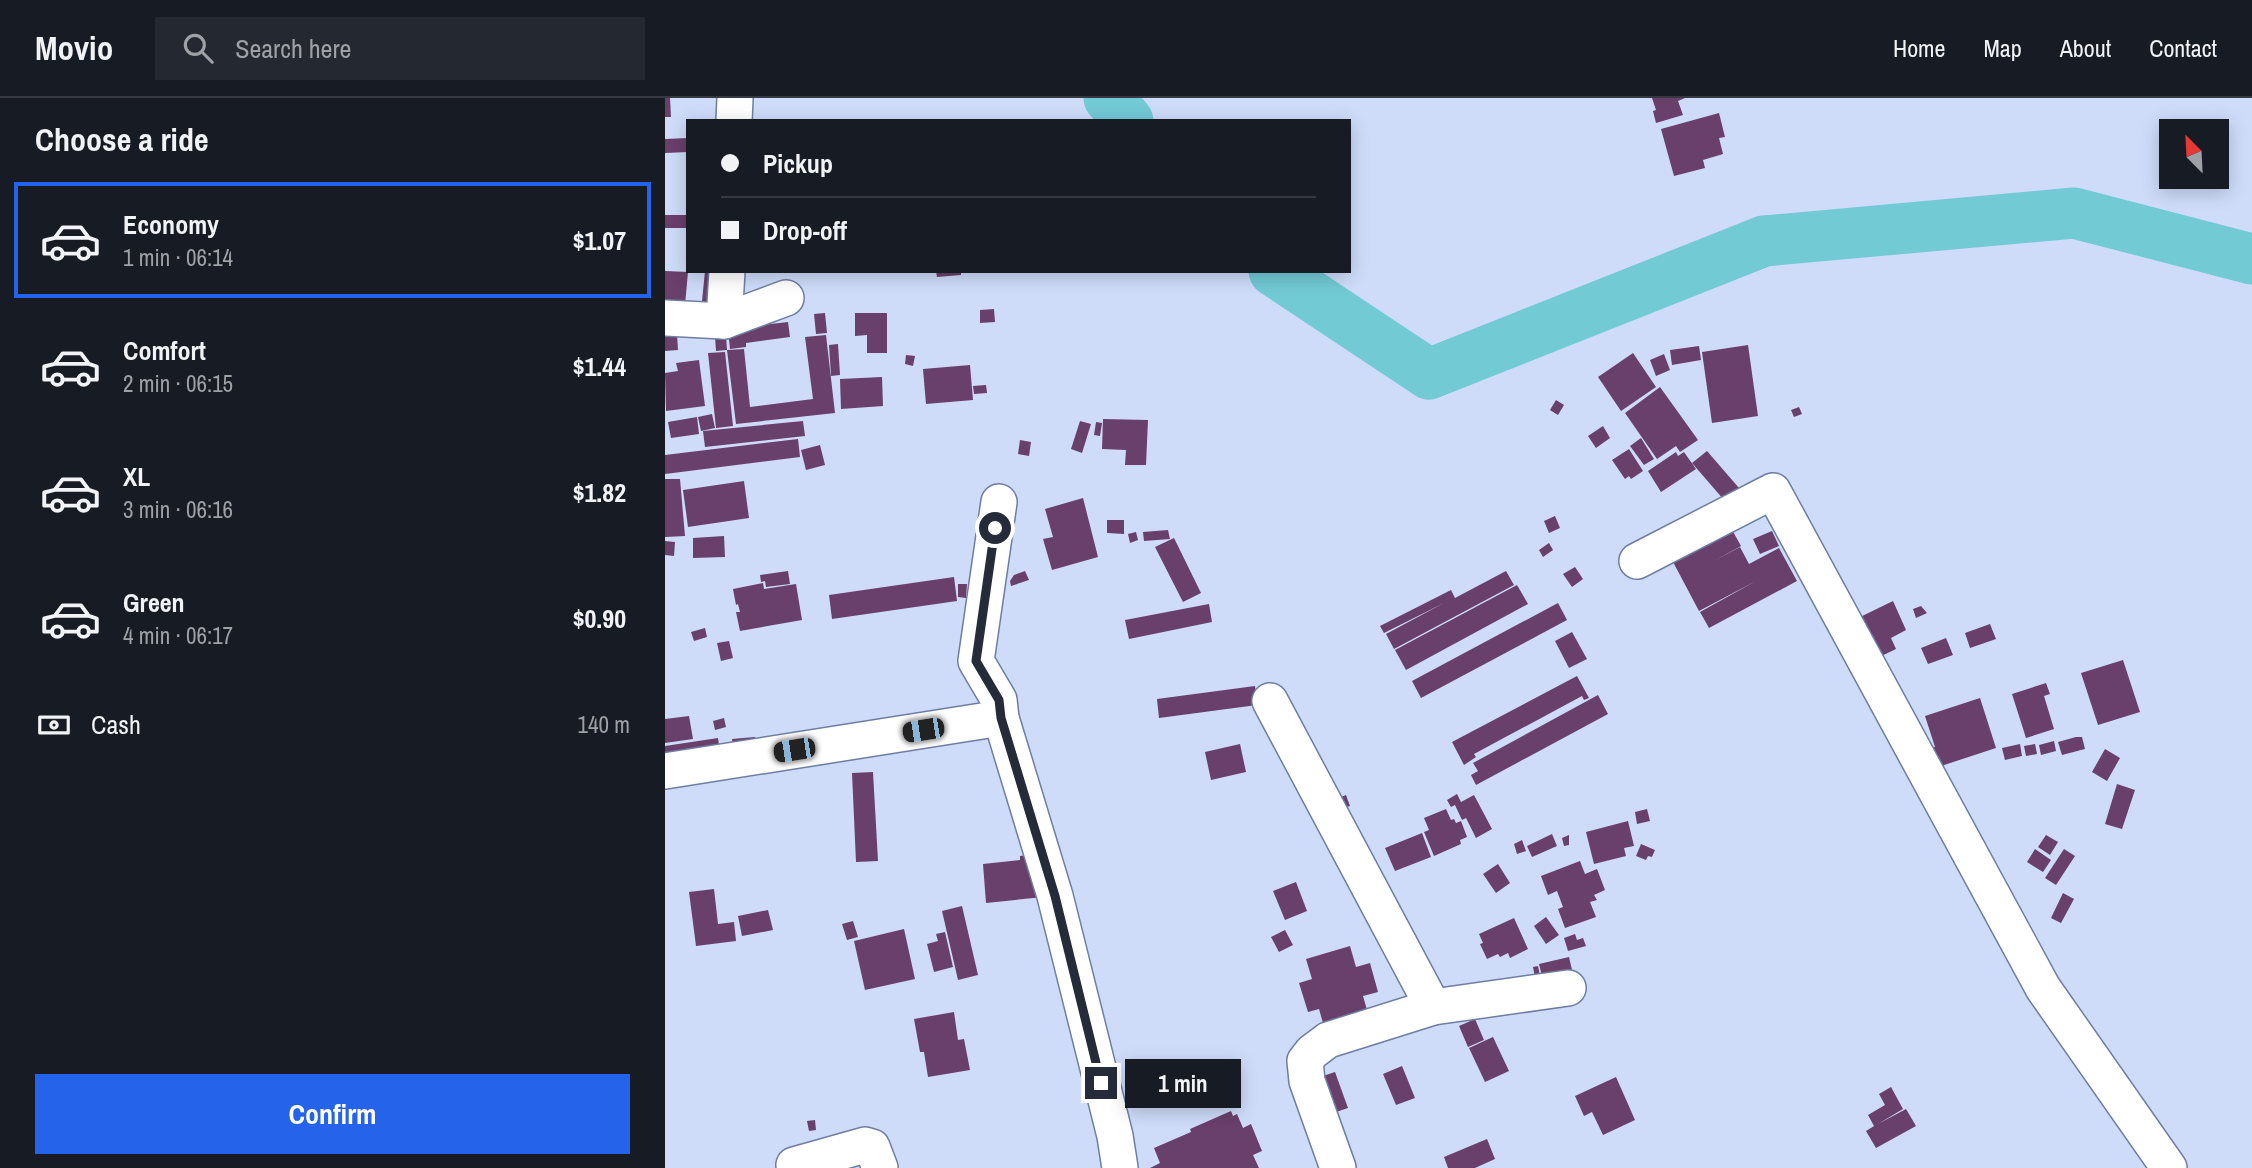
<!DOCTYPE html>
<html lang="en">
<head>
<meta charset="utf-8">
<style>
  :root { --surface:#171b24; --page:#242831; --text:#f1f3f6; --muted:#9ea1a6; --line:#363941; --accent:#2563eb }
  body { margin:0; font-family:"Archivo Narrow",sans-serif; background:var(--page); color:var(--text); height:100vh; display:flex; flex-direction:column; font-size:26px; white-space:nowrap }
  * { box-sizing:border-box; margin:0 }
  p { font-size:23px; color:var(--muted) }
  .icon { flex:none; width:38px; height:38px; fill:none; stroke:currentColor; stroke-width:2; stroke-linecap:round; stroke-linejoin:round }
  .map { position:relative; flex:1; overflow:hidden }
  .side { display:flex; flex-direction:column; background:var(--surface); width:665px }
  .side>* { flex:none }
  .banner { position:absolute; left:21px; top:21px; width:665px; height:154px; border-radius:0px; box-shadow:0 4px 18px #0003; display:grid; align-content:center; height:154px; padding:0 35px; background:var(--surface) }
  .needle { width:46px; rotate:336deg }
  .fabs { position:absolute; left:1494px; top:21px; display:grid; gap:14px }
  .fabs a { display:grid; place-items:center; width:70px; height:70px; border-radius:0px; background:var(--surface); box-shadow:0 4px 18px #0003; font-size:35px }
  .end { position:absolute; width:32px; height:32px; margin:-16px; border:9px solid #252b39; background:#fff; box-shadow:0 0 0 4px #fff }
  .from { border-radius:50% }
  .bubble { position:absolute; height:49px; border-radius:0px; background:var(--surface); box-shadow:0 4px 18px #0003; font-size:23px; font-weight:800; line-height:49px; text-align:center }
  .car { position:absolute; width:21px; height:42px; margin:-21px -10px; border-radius:9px; box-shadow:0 0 5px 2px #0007; background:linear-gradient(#222 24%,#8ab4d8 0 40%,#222 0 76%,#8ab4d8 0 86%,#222 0) }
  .banner b { display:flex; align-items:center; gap:24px; height:66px; font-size:26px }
  .banner b+b { border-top:2px solid var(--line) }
  .banner i { width:18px; height:18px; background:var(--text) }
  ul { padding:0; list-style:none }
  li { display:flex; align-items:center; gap:21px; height:116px; margin:0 14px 10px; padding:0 21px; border:4px solid transparent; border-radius:0px }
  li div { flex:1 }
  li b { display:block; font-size:26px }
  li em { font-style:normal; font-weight:800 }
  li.active { border-color:var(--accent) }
  li>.icon { width:63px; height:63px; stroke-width:1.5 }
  h2 { padding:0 35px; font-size:32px; line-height:84px }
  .pay { display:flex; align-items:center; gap:18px; height:77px; padding:0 35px; font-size:26px }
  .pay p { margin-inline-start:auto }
  .cta { display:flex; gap:14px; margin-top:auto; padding:14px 35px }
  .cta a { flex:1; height:80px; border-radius:0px; background:var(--accent); color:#fff; font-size:28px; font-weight:800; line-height:80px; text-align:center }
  header { display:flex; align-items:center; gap:42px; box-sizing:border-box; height:98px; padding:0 35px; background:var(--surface); border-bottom:2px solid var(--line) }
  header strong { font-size:33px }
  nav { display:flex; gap:38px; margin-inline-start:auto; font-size:24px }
  .search { width:490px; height:63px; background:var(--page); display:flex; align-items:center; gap:18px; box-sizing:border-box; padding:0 24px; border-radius:0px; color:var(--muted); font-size:26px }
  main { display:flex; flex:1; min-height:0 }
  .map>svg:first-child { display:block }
</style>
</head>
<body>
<header>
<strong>Movio</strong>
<div class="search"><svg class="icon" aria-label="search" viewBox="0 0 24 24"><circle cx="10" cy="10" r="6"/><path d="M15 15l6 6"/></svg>Search here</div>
<nav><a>Home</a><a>Map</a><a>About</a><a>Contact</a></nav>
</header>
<main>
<section class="side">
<h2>Choose a ride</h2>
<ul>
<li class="active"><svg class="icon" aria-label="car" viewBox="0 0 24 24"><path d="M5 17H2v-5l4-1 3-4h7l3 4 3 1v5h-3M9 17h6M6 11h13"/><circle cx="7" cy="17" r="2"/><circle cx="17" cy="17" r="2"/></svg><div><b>Economy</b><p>1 min · 06:14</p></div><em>$1.07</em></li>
<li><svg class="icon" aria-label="car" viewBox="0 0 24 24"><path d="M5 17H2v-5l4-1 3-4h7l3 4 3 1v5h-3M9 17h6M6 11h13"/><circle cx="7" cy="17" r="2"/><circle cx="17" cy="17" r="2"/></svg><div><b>Comfort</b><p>2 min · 06:15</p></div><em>$1.44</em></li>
<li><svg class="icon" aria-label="car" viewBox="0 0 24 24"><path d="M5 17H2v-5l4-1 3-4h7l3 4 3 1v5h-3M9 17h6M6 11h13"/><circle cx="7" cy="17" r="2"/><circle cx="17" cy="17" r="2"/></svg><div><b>XL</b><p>3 min · 06:16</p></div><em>$1.82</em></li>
<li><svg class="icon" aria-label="car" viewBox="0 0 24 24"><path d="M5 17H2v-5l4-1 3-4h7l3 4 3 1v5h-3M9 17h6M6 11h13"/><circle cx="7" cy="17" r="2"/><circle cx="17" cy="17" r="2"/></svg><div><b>Green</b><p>4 min · 06:17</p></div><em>$0.90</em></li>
</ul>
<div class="pay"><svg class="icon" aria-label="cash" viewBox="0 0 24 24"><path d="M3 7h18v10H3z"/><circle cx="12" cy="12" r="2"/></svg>Cash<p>140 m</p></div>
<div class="cta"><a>Confirm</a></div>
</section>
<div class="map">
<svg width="1587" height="1070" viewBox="0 0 1587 1070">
  <rect width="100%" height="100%" fill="#cedcfa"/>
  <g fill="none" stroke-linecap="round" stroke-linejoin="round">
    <g stroke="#72cad5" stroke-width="51">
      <polyline points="444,0 463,23"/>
      <polyline points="609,173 764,276 1099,143 1409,115 1587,161"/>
    </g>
  </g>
  <g fill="#693f6b">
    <polygon points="0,0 5,0 6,19 0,19"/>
    <polygon points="987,0 1020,0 1013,3 1018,17 991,25 988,13 991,12"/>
    <polygon points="1054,15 1060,39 1054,40 1058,56 1038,62 1040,70 1009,78 996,31"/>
    <polygon points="23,40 23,54 0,55 0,41"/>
    <rect x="0" y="117" width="23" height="13"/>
    <polygon points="0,173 23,174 20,207 0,213"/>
    <polygon points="40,173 52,173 48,211 39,210 40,204 37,203"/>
    <polygon points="271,173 296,173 296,177 272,179"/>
    <polygon points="329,211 330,224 315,225 315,212"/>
    <polygon points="160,215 162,235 151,236 149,216"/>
    <polygon points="190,215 222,215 222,255 202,255 202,237 190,238"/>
    <polygon points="123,224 125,239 81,245 81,249 65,251 63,231"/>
    <polygon points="12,236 13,252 0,253 0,237"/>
    <polygon points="161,237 170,315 71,326 62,252 79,251 85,309 148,301 140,239"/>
    <polygon points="61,238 62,252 51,253 50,239"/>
    <polygon points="173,246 175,277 166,278 164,247"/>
    <polygon points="1083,247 1093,318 1047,325 1037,254"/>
    <polygon points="1034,248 1036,262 1007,267 1005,252"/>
    <polygon points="60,254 68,328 51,330 43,255"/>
    <polygon points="968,255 991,289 956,313 933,279"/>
    <polygon points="999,256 1005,272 991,278 985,262"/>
    <polygon points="241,257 250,258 248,268 240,266"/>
    <polygon points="34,262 40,308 1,313 0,275 13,273 11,265"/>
    <polygon points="305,267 308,302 261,306 258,271"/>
    <polygon points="217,279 218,308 176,311 175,281"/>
    <polygon points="321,287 322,295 309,296 308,288"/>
    <polygon points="995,289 1033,342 1015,354 1011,348 992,361 960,315"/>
    <polygon points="891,302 899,307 893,317 885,312"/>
    <polygon points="1134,309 1137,316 1129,319 1126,312"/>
    <polygon points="47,316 50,330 36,333 33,319"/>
    <polygon points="32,319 34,336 6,340 3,324"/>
    <polygon points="438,321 483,322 481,367 460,367 461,352 437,351"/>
    <polygon points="138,323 140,338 40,349 38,333"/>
    <polygon points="415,323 426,326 417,355 406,351"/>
    <polygon points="431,324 437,325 435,338 429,337"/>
    <polygon points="938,328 945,340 931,350 923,338"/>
    <polygon points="976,340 989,361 979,367 965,348"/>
    <polygon points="133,341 135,359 0,376 0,357"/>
    <polygon points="355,342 366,344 364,358 353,356"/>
    <polygon points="155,347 160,367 141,372 136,352"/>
    <polygon points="964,351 978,373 966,381 964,378 960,381 947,362"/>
    <polygon points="1042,353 1074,390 1059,402 1027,365"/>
    <polygon points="1011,354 1013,358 1019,354 1031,371 996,394 983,373"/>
    <polygon points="0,381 15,381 20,438 0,439"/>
    <polygon points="79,383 84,420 23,429 18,392"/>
    <polygon points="418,400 433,459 387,472 378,441 388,439 380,411"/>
    <polygon points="890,418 895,430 884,435 879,423"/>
    <polygon points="442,422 459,422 459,436 442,435"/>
    <polygon points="1066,430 1076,448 1049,463 1075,449 1084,466 1114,450 1132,483 1044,530 1035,514 1091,483 1034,513 1007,462"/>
    <polygon points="503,432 505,441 479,443 478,434"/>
    <polygon points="1107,433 1114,448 1095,456 1088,441"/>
    <polygon points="471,434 473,442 465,445 463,436"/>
    <polygon points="59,438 60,459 28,460 28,440"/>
    <polygon points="509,440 536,495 518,504 490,449"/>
    <polygon points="0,443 10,444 9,458 0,457"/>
    <polygon points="884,445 888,452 878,459 874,452"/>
    <polygon points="910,469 918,481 907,489 898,476"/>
    <polygon points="123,473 125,486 101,489 100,483 96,484 95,477"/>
    <polygon points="360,473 364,482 346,488 345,483 349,477"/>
    <polygon points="841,473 849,487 729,551 721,536 779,505 719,535 715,528 786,492 790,500"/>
    <polygon points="289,479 292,503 167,521 164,497"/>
    <polygon points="98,485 99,491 131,486 137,522 75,533 71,514 75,514 73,506 71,507 68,491"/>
    <polygon points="293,486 302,486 301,500 293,499"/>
    <polygon points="852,487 863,506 741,572 730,552"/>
    <polygon points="1228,503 1241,532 1226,540 1231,551 1208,562 1189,522"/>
    <polygon points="893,505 902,522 756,600 747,583"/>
    <polygon points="544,506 547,524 464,541 460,522"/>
    <polygon points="1256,508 1262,515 1251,520 1248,511"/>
    <polygon points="1325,526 1331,541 1305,550 1300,535"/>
    <polygon points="40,530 42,539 29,543 26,534"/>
    <polygon points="907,534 922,561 904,570 890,543"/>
    <polygon points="1281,540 1288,557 1263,566 1256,550"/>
    <polygon points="64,543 68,560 56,563 52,545"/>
    <polygon points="1458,562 1475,614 1433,627 1416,575"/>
    <polygon points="912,578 924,600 919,602 917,598 809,656 811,659 799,667 787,644"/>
    <polygon points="1381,585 1385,596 1379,598 1389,631 1361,640 1347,596"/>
    <polygon points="590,588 592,607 494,620 492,601"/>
    <polygon points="933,597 943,616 811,687 806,677 813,673 808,665"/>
    <polygon points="1315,600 1331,650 1270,670 1264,651 1270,649 1260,618"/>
    <polygon points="24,618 28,641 0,645 0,621"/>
    <polygon points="59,620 61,629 50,632 48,623"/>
    <polygon points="90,639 92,657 69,660 67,641"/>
    <polygon points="1411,639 1417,639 1420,651 1397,657 1393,644"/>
    <polygon points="53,640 56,662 0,670 0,648"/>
    <polygon points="1389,643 1391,653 1376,657 1374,647"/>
    <polygon points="575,646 581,674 546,682 540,654"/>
    <polygon points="1355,646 1357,658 1340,662 1337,650"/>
    <polygon points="1370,646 1372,656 1361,658 1359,648"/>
    <polygon points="1440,651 1455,660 1442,683 1427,674"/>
    <polygon points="208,674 213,763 191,764 187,675"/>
    <polygon points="1452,686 1470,692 1457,731 1440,726"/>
    <polygon points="792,696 796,704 809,697 827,731 811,740 801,720 797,722 790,707 786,709 782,702"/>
    <polygon points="681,697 685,708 675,711 671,701"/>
    <polygon points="781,711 786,722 789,721 791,725 796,723 802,739 795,742 796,746 769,758 759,734 764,732 759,720"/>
    <polygon points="982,711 985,723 972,726 970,714"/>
    <polygon points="963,723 969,748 959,750 961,758 929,766 921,734"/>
    <polygon points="757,735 766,759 730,773 720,750"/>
    <polygon points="887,736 892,748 867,759 862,748"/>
    <polygon points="904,737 904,747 899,748 897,740"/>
    <polygon points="1381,737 1393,744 1385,757 1373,749"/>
    <polygon points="857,742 861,753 852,756 849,746"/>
    <polygon points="976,746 990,752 987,759 983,758 981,762 971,758"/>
    <polygon points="1370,751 1386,762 1378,774 1362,764"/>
    <polygon points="1399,751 1410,758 1391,787 1380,780"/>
    <polygon points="374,756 378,799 321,805 318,766 355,762 355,758"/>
    <polygon points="915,763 920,776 932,771 940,792 929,797 932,802 925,804 931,819 900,830 893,811 898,809 892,793 883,797 876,778"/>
    <polygon points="833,766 845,785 831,795 818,776"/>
    <polygon points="631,784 642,813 620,822 608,793"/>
    <polygon points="49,791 53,826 69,824 71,843 31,848 24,794"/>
    <polygon points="1398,795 1409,801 1396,825 1386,820"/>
    <polygon points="297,808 313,877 293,882 277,813"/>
    <polygon points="103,812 108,832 77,838 73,818"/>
    <polygon points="881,819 894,837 881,846 869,828"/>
    <polygon points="849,820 863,851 845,860 843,855 835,859 833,856 822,861 815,846 818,845 814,836"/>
    <polygon points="188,823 193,839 182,842 177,826"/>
    <polygon points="239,831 250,881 200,892 189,843"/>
    <polygon points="620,832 628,847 614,854 606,839"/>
    <polygon points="280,834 288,869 269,874 262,846 273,843 271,836"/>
    <polygon points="910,836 912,842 918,840 921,848 903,853 899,840"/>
    <polygon points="685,848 691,869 705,865 713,894 698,898 704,919 660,932 654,911 643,914 634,885 647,881 641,861"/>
    <polygon points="904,859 907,872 877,878 874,866"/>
    <polygon points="873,868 875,878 870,879 868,869"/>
    <polygon points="289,914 293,942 299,941 305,972 263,979 259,954 255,954 249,921"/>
    <polygon points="810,921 819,942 803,949 794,928"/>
    <polygon points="828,939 844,973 820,984 804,950"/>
    <polygon points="737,968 750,1000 731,1007 718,976"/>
    <polygon points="670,974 683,1010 671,1014 658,978"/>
    <polygon points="951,979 970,1022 938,1037 927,1014 919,1018 910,998"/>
    <polygon points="1226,989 1238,1011 1213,1026 1241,1011 1251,1028 1211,1050 1201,1033 1209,1028 1203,1017 1220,1007 1214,996"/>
    <polygon points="566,1013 568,1018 572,1016 578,1030 586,1026 597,1053 588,1057 594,1070 485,1070 495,1065 489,1050 526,1034 525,1031"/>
    <polygon points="150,1022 151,1032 144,1033 142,1023"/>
    <polygon points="822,1041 830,1061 810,1070 783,1070 779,1059"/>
  </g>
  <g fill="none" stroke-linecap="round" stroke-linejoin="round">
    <g stroke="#6f7ea0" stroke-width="38">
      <g id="minor">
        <polyline points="69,23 70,0"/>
        <polyline points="0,220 59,223 121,200"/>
        <polyline points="59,223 62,173"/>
        <polyline points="334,404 311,563 334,602 336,620 390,798 450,1038 455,1070"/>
        <polyline points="972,463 1108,393 1378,890 1504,1070"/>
        <polyline points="605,603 768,909"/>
        <polyline points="0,673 336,620"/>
        <polyline points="129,1067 200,1047 207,1049 215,1070"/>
        <polyline points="673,1070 642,983 640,963 647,954 663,942 768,909 903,890"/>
      </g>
    </g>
    <use href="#minor" stroke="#fff" stroke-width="35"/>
  </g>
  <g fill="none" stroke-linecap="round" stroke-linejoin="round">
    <polyline stroke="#252b39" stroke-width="9" points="330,430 311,563 334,602 336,620 390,798 436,985"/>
  </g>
</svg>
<div class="fabs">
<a><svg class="needle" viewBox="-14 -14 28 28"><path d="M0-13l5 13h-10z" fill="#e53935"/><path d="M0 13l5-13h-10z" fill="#9ea1a6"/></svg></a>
</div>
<i class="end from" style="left:330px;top:430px"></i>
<i class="end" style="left:436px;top:985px"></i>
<div class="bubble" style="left:460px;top:961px;width:116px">1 min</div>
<i class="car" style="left:258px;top:632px;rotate:261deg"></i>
<i class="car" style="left:129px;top:652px;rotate:261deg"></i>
<div class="banner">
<b><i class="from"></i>Pickup</b>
<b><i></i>Drop-off</b>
</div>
</div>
</main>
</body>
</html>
